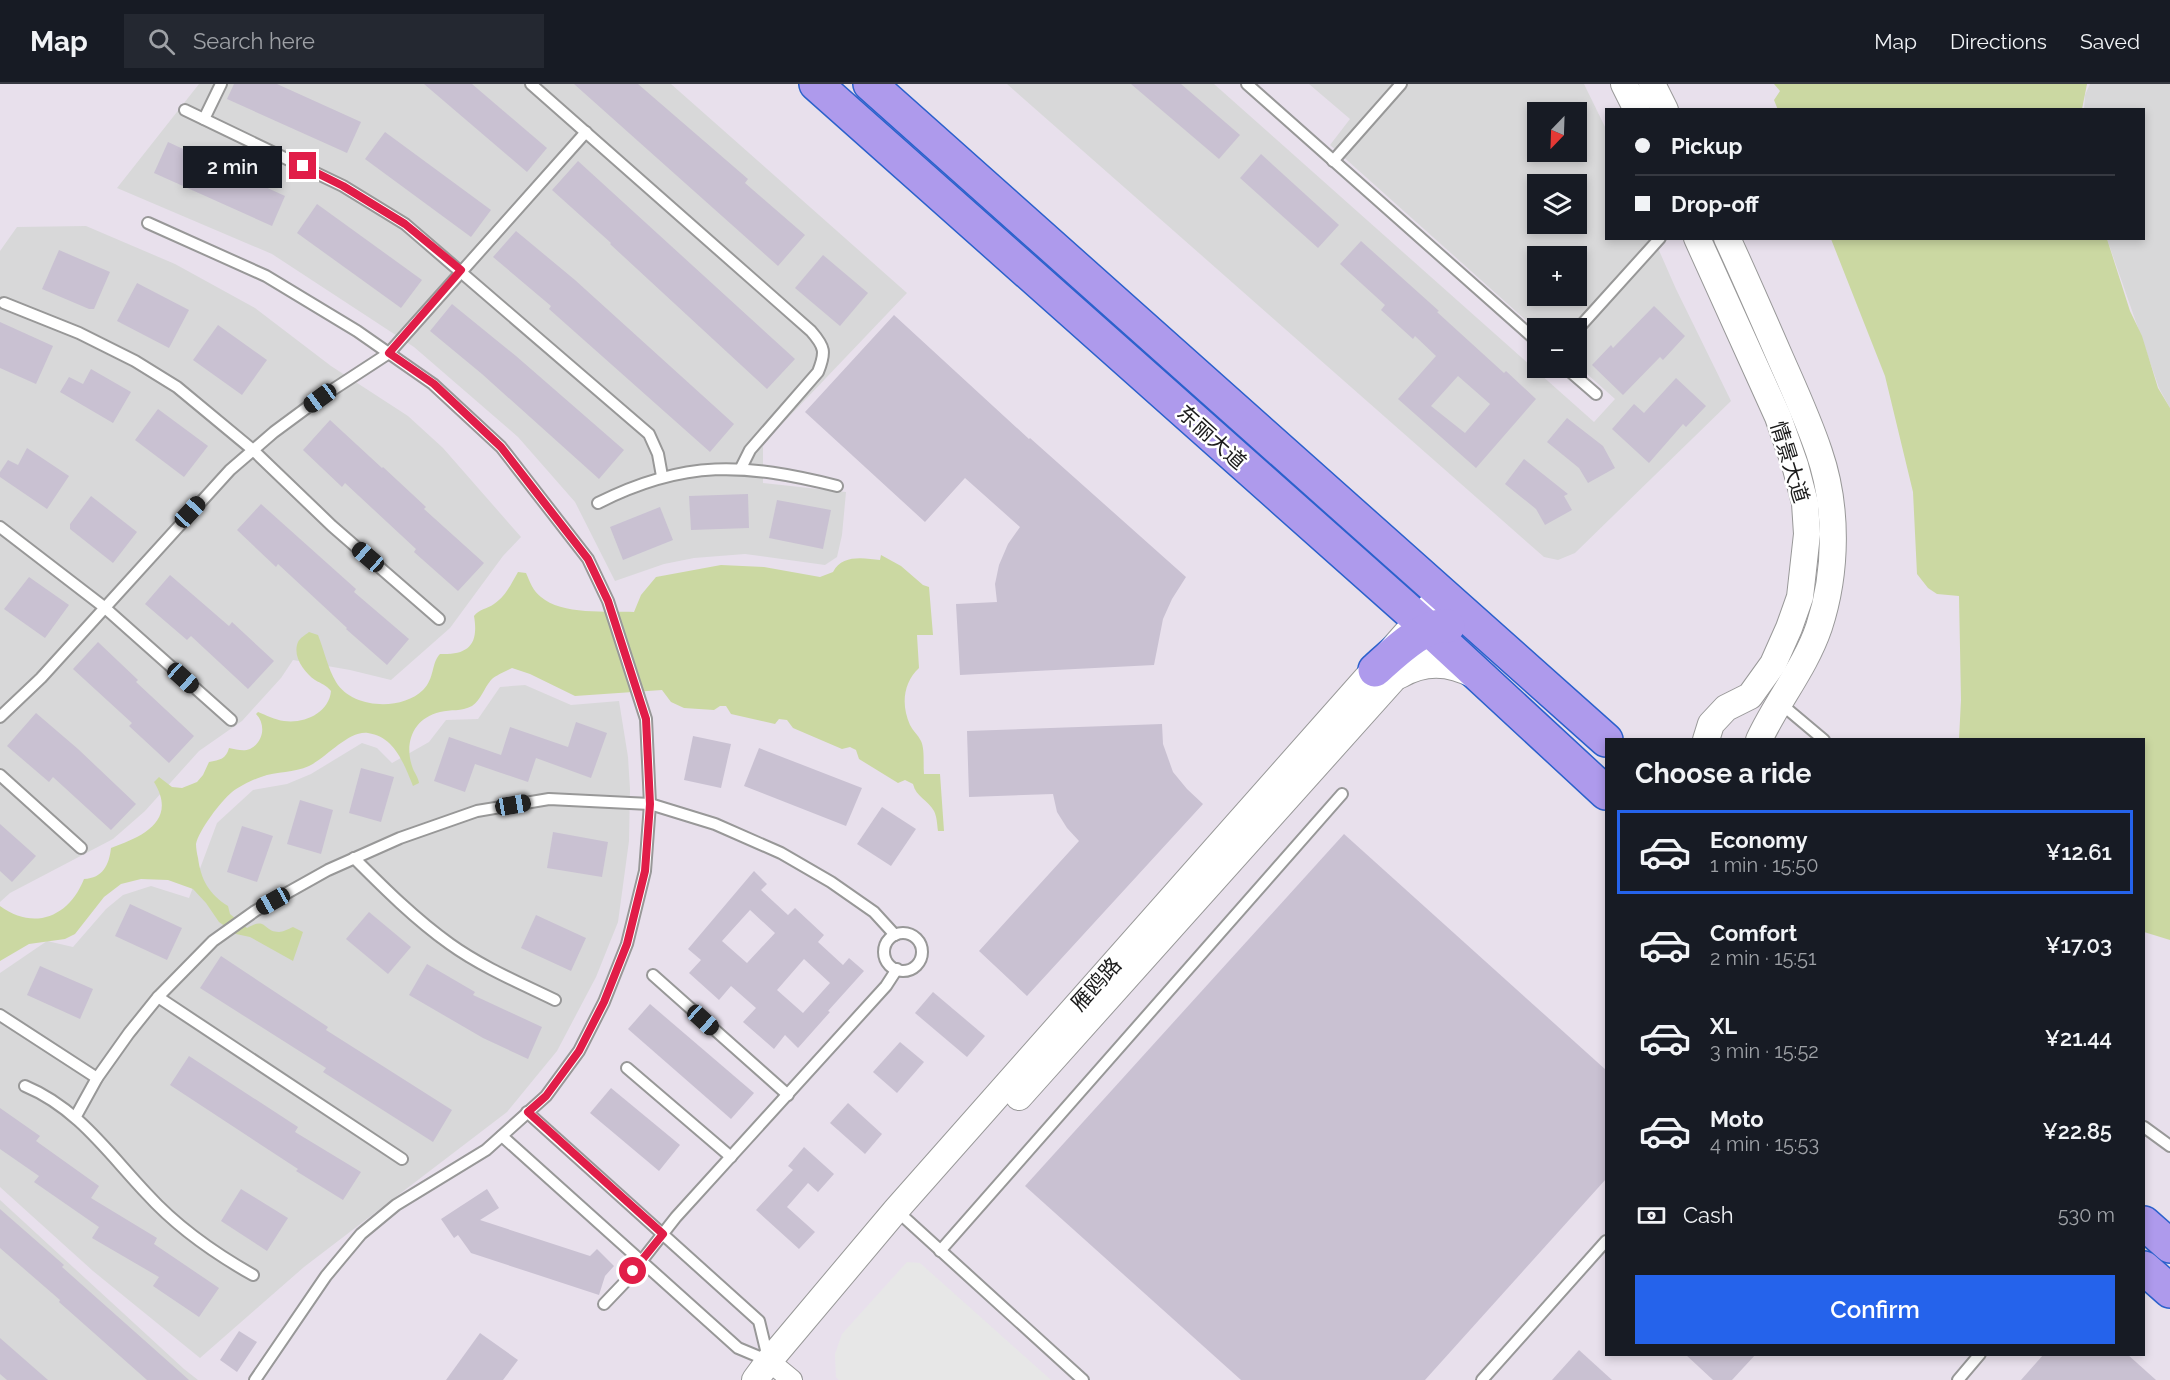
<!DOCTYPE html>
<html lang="en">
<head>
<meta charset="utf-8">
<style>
  :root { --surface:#171b24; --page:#242831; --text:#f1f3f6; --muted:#9ea1a6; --line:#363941; --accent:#2563eb }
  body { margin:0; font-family:Raleway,"Noto Sans SC",sans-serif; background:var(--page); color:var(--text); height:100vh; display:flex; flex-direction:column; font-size:22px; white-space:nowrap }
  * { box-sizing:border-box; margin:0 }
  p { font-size:20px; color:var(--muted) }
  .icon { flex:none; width:33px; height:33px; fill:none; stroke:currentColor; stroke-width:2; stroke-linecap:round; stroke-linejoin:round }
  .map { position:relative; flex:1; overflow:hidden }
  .details { position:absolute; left:1605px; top:654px; width:540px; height:618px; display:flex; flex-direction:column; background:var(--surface); border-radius:0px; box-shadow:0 3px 9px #0003 }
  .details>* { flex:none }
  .banner { position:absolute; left:1605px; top:24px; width:540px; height:132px; border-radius:0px; box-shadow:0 3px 9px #0003; display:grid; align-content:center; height:132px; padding:0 30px; background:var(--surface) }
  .needle { width:39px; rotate:203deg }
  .controls { position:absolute; left:1527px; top:18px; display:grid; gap:12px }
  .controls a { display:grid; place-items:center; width:60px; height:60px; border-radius:0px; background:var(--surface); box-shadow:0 3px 9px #0003; font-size:30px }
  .end { position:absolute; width:27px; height:27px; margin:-14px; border:8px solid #e11d48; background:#fff; box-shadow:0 0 0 3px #fff }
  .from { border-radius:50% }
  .bubble { position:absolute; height:42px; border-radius:0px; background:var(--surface); box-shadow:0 3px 9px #0003; font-size:20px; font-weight:600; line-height:42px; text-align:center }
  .car { position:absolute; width:18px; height:36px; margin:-18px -9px; border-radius:8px; box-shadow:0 0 4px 2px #0007; background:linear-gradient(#222 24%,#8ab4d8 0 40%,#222 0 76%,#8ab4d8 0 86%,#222 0) }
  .banner b { display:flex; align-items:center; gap:21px; height:57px; font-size:22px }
  .banner b+b { border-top:2px solid var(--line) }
  .banner i { width:15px; height:15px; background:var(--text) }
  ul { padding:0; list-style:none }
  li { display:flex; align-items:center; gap:18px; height:84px; margin:0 12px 9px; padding:0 18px; border:3px solid transparent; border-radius:0px }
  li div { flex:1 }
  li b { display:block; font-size:22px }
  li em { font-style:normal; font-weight:600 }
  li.current { border-color:var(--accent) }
  li>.icon { width:54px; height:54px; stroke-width:1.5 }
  h2 { padding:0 30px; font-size:27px; line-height:72px }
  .pay { display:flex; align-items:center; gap:15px; height:66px; padding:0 30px; font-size:22px }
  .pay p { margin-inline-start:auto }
  .action { display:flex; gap:12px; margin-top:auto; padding:12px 30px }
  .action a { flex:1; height:69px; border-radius:0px; background:var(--accent); color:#fff; font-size:24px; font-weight:600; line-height:69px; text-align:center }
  header { display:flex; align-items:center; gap:36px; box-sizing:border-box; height:84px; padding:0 30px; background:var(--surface); border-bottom:2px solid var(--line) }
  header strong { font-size:28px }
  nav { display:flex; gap:33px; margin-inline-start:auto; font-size:21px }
  .search { width:420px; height:54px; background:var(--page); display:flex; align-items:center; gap:15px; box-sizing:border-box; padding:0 21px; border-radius:0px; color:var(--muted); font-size:22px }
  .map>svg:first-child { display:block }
</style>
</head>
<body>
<header>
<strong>Map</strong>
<div class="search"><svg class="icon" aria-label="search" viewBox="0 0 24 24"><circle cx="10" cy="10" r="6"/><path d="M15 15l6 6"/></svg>Search here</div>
<nav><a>Map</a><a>Directions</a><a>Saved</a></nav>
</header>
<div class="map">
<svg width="2170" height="1296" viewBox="0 0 2170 1296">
  <rect width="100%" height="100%" fill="#e8e0ec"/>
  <g fill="#d8d8d9" fill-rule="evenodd">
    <polygon points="199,0 671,0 907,209 763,360 763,399 846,408 842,451 837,473 825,481 745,470 694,474 664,480 615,497 575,418 518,353 414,263 272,170 117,104"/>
    <path d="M1007,0H1214L1594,338L1615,315L1577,281L1576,244H1538L1537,246L1330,61L1350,35L1309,0H1584L1606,45V154L1654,155L1676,205L1731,317L1575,469L1558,476L1544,473ZM1538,28H1576V68H1538ZM1538,100H1576V140H1538ZM1538,172H1576V212H1538Z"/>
    <polygon points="2090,0 2170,0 2170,324 2159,304 2107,155 2144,154 2144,26 2084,26 2085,11"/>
    <polygon points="86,142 175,180 255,224 331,282 408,332 443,364 521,453 503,472 450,544 391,596 350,586 293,576 281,594 242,637 199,667 145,727 113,755 10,809 0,818 0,167 17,143"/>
    <polygon points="525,601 571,621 619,617 628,673 630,705 629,757 618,838 596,893 557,967 507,1028 304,1183 200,1274 93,1187 0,1103 0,889 47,857 73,863 106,825 123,811 151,802 189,814 217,739 253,706 287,700 311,690 362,659 377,664 392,679 429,658 446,636 478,635 500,603"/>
    <polygon points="0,1116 184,1285 198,1296 0,1296"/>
  </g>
  <polygon fill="#e7e7e7" points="907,1178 920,1179 1051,1296 839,1296 836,1293 835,1270 842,1250"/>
  <g fill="#cbd8a2">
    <polygon points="1774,0 2087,0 2082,25 1778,26 1774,16 1780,7"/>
    <polygon points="1831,155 2107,155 2130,227 2142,252 2158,304 2170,324 2170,856 2144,848 2144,656 1959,655 1961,616 1959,512 1937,510 1928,504 1917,490 1913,408 1885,292"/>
    <path d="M881,471L901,482L923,501L929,503L933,551H917L919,584C903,599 901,621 910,641C913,647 918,651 921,657C925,666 923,680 924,690H940L944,747H938C937,740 937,733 934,727C928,716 916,713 913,700L905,696L898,699L859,675L856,666L850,663L842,665L793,644L787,636L779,635L775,640L731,630L726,622H720L714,626L684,624L671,618L662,606L575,612L530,590L512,584C505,588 496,591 491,596C484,604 481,616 472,622C461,628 451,625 440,628C414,634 404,658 412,682C414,689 418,692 419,699L413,702C404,680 395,653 368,649C349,646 326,674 309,682C294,689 277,687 261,693C252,696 240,702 232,708C221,717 199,746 196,760C196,764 197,770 198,774C201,796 209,810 228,822L230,830L247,844C267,832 263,848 279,848C283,848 288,845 293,843L303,848L293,877L250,853L236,850L219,838L206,819L193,805L168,796L141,795L121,800L104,813L75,850L65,855L29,860L0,877V822C34,847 69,833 84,795C103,794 109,781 111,764C142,753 178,737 154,698L159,693L172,703L182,704L197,698L203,691L209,678C220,676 226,675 229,664C236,665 243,668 250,665C264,658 266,640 256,630L258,628C266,631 275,636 284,637C304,640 329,629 331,607C326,601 322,600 315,596C304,588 292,572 298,558C300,554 305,551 309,548L318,551C324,566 328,585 336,598C352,625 402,627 423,606C435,594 431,579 440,570C468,571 479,561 474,532C479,525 487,525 494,520C506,512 511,500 518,488L526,489C530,498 533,507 541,513C561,531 608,527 634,528L641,511L656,493L721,481L764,483L820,493L833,488C842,470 864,474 880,476Z"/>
  </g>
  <g fill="#c9c1d2" fill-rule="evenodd">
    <polygon points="234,0 277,0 361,38 347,69 227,15"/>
    <polygon points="424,0 472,0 547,64 527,88"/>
    <polygon points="574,0 638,0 748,95 745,99 805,151 778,182"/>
    <polygon points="1131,0 1181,0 1240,51 1219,75"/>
    <polygon points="385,48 491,126 471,153 365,75"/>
    <polygon points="168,58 285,112 272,142 154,89"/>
    <polygon points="1261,70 1339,141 1318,164 1240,94"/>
    <polygon points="578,77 795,275 767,305 610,160 611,159 552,106"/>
    <polygon points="317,120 422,196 401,224 297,149"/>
    <polygon points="516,147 575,196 734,340 710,368 549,225 551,222 493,173"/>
    <path d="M1361,157L1439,227L1437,228L1504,289L1506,287L1536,315L1476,384L1398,315L1436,272L1415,252L1413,255L1381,226L1385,221L1340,180ZM1458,292L1490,320L1465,349L1431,322Z"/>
    <polygon points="59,166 110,188 94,225 89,225 42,205"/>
    <polygon points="823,171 868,209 840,242 795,204"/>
    <polygon points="137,199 189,226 169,264 117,237"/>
    <polygon points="452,220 516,272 624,366 599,395 482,290 430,247"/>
    <polygon points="1654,222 1685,252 1663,276 1660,273 1623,311 1592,281 1611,261 1613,264"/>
    <polygon points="894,231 1029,355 1030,354 1186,493 1172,515 1163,535 1154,581 960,591 956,520 997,518 995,500 999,481 1008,460 1020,443 965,394 925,438 805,328"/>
    <polygon points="0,238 53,262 36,300 0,284"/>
    <polygon points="218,241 267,276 242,311 193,276"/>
    <polygon points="91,285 131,308 113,339 60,308 69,293 83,300"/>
    <polygon points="1676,294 1706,322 1686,343 1683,340 1649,379 1612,345 1634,320 1644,329"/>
    <polygon points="158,325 208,362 184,393 135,356"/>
    <polygon points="1567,334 1603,362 1615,384 1588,399 1579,384 1547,358"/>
    <polygon points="330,336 382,384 383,383 426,423 424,425 484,479 458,507 414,468 416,465 345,399 342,403 303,366"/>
    <polygon points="27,364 69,392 47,425 0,393 0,388 8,376 18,381"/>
    <polygon points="1524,375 1568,410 1564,412 1572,426 1545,441 1536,425 1505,400"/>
    <polygon points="748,410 749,444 691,446 689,412"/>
    <polygon points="91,412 137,448 113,479 70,445 70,440"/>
    <polygon points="777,416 831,426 823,465 769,454"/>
    <polygon points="261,420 356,505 354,508 409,555 387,581 346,545 347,544 278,480 276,483 237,446"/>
    <polygon points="660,423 673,456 623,476 610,443"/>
    <polygon points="170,491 229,542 232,538 274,577 248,605 191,552 187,556 145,520"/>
    <polygon points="29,493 69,521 45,554 4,525"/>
    <polygon points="98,558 138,596 136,598 194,652 169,679 129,642 132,639 73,585"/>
    <polygon points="36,629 78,665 136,720 111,746 53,693 49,698 7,662"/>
    <polygon points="576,638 607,649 591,694 536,674 528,698 475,680 465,708 434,697 449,653 501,671 510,643 568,663"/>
    <polygon points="1162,640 1163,660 1173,688 1187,705 1203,720 1027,912 979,867 1079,757 1067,744 1057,728 1053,710 969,713 967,647"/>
    <polygon points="693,652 731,660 721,704 684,696"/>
    <polygon points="759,664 862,704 846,742 744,702"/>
    <polygon points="361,684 394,693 381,738 349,729"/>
    <polygon points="300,716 333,726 321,770 287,760"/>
    <polygon points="882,723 916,745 891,782 857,760"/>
    <polygon points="0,740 36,772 12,798 0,787"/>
    <polygon points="242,742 273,752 257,798 227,788"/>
    <polygon points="553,748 608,758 602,793 547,784"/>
    <polygon points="1344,750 1606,986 1606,1095 1425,1296 1241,1296 1025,1102"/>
    <path d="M754,787L767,800L761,806L788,831L795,824L824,851L818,858L843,881L849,874L864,887L828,927L830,928L798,964L785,951L774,965L743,938L756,924L731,902L719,916L689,889L701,876L688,865ZM750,826L775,849L747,879L722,857ZM804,875L830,899L803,929L777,906Z"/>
    <polygon points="130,820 182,844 167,876 115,852"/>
    <polygon points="369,828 411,863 388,890 346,855"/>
    <polygon points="536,831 586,854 571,887 521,864"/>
    <polygon points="221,872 328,943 326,946 452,1026 433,1058 323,988 326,984 200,904"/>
    <polygon points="427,880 475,908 473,911 542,943 528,975 483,954 409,911"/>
    <polygon points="40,882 93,905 80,935 27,911"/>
    <polygon points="933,908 985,952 967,973 915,929"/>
    <polygon points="650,920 754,1009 731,1035 628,945"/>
    <polygon points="900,958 924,978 897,1009 873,988"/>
    <polygon points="189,972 298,1043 295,1048 361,1088 343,1116 296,1087 298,1085 170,1001"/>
    <polygon points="611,1004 680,1061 659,1087 590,1029"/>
    <polygon points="848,1019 882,1050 865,1070 830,1039"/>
    <polygon points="0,1024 40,1052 36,1057 99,1102 91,1114 157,1154 154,1160 219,1204 199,1233 153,1202 159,1193 92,1154 99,1143 34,1098 39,1092 0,1065"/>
    <polygon points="804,1063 834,1090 818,1108 808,1099 787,1123 815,1148 799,1165 756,1126 793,1086 788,1082"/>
    <polygon points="241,1105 288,1134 267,1167 221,1137"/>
    <polygon points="487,1105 499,1124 480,1136 590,1172 597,1165 614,1182 605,1192 599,1211 471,1169 458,1151 454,1154 441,1135"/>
    <polygon points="0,1125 64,1181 62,1183 189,1296 147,1296 59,1218 60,1216 0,1164"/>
    <polygon points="239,1247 257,1258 237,1288 220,1276"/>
    <polygon points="480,1249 518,1276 503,1296 446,1296"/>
    <polygon points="0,1254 48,1296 7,1296 0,1290"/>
    <polygon points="1579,1266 1612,1296 1552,1296"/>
    <polygon points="1685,1270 1756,1270 1732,1296 1713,1296"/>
    <polygon points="2044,1270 2127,1270 2156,1296 2021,1296"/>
  </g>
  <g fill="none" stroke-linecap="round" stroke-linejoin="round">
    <g stroke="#989898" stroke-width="14">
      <g id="service">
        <path d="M531,0L811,247C825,263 826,268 818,288L750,366L741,384"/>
        <polyline points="1247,0 1538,258"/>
        <polyline points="185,26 343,102 405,140 649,350 658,370 662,392"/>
        <polyline points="204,35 221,0"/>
        <polyline points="1333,77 1401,0"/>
        <polyline points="148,139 266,192 357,247 433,300 501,363 588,475 608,517 646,635 650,720 645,787 627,860 604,918 579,967 546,1012 486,1066 396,1121 361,1150 326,1192 255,1296"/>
        <polyline points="4,219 79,249 135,277 177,303 253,366 332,442 439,535"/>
        <polyline points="1576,247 1660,154"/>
        <polyline points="1566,284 1596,310"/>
        <path d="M598,419C685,375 744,379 837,402"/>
        <polyline points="0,443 104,523 231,636"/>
        <polyline points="1780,619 1824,656"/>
        <polyline points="0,633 41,594 230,386 274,348 320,314 389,269 586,48"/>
        <polyline points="0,691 81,764"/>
        <path d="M354,774C385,805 415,835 450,860C482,883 520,899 555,916"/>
        <circle cx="903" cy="868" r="19"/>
        <polyline points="653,891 788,1011"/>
        <polyline points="158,913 402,1075"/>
        <polyline points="0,931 97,994"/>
        <polyline points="627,984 731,1073"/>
        <path d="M25,1002C78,1024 109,1070 147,1110C177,1143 214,1169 253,1191"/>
        <polyline points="527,1028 759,1237 768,1274"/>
        <polyline points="76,1032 97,994 129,949 158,913 213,857 255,827 328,786 400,754 477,727 549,715 650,720 715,740 781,769 831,798 874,828 895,851"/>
        <polyline points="2144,1043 2170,1062"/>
        <polyline points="502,1052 738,1264 769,1277"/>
        <polyline points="896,1126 1083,1296"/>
        <polyline points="940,1167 1342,710"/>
        <polyline points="604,1220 625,1198 676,1133 886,902 897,885"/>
        <polyline points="1482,1296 1606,1157"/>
        <polyline points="1958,1296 1980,1270"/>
      </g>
    </g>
    <g stroke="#989898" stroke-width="22">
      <polyline id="minor" points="769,1277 792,1296"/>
    </g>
    <g stroke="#989898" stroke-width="28">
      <g id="tertiary">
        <polyline points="1624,0 1637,26"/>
        <polyline points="1652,0 1665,26"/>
        <polyline points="1697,154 1778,333 1795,381 1805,419 1807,450 1800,513 1789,544 1773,580 1750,612 1726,624 1711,640 1706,656"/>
        <path d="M1727,154C1745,193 1762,232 1779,271C1793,303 1808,335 1819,368C1838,423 1837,488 1819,543C1805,584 1777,617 1759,656"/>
        <path d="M1400,591C1425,576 1451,578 1476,592"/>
        <polyline points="1019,1013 1431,553"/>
        <polyline points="755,1296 769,1277 896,1126 1442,509"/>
      </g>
    </g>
    <g stroke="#2c61cc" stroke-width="36">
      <g id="trunk">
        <polyline points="816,0 1419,536 1606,709"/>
        <polyline points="870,0 1606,656"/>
        <path d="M1375,586C1392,571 1424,538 1448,542"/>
        <polyline points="2144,1139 2170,1162"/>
        <polyline points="2144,1184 2170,1207"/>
      </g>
    </g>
    <use href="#service" stroke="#fff" stroke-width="10"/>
    <use href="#minor" stroke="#fff" stroke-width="20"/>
    <use href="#tertiary" stroke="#fff" stroke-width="26"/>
    <use href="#trunk" stroke="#ae9aec" stroke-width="33"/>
  </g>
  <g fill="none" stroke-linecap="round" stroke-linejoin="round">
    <polyline stroke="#e11d48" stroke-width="8" points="303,82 343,102 405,140 461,186 389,269 434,300 501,363 588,475 608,517 646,635 650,720 645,787 627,860 604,918 579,967 546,1012 528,1028 663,1150 633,1187"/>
  </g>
  <g text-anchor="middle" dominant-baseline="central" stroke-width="5" stroke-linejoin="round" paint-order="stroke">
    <g font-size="21" fill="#1b1b1b" stroke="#fff">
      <text transform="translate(1212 353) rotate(42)">东丽大道</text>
      <text transform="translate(1790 378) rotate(73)">情景大道</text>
      <text transform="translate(1096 900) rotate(-48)">雁鸥路</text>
    </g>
  </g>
</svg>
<div class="controls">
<a><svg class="needle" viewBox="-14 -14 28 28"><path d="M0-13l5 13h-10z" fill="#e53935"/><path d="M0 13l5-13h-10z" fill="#9ea1a6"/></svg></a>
<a><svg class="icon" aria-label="layers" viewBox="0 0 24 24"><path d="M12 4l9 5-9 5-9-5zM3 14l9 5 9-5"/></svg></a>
<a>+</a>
<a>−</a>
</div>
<i class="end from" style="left:633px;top:1187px"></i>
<i class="end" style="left:303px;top:82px"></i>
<div class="bubble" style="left:183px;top:62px;width:99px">2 min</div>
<i class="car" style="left:320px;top:314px;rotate:234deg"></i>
<i class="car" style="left:190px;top:428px;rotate:43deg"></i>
<i class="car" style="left:368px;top:473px;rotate:311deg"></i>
<i class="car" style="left:183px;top:594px;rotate:132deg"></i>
<i class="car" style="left:513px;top:721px;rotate:80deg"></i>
<i class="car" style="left:273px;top:817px;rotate:241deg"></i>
<i class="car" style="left:703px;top:936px;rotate:132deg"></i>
<div class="banner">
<b><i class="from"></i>Pickup</b>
<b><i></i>Drop-off</b>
</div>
<section class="details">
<h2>Choose a ride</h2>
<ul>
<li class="current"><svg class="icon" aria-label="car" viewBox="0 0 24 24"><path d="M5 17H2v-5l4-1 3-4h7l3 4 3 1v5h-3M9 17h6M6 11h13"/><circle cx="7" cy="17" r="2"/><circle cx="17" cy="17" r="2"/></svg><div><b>Economy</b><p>1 min · 15:50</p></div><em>¥12.61</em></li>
<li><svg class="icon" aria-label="car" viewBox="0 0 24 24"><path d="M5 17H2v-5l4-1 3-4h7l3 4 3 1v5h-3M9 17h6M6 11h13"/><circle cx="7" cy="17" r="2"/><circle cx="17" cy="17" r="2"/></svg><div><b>Comfort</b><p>2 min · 15:51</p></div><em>¥17.03</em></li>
<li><svg class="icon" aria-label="car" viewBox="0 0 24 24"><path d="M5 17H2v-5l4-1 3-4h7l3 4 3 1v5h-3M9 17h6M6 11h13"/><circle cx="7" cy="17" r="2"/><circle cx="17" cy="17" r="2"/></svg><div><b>XL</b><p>3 min · 15:52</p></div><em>¥21.44</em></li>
<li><svg class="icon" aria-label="car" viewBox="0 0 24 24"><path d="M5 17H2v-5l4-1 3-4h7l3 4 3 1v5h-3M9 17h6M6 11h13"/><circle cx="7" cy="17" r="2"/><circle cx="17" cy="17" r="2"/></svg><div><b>Moto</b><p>4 min · 15:53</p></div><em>¥22.85</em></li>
</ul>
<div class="pay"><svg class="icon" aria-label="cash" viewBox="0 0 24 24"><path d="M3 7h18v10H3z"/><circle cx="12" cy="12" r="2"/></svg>Cash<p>530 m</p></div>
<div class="action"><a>Confirm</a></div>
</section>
</div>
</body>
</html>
